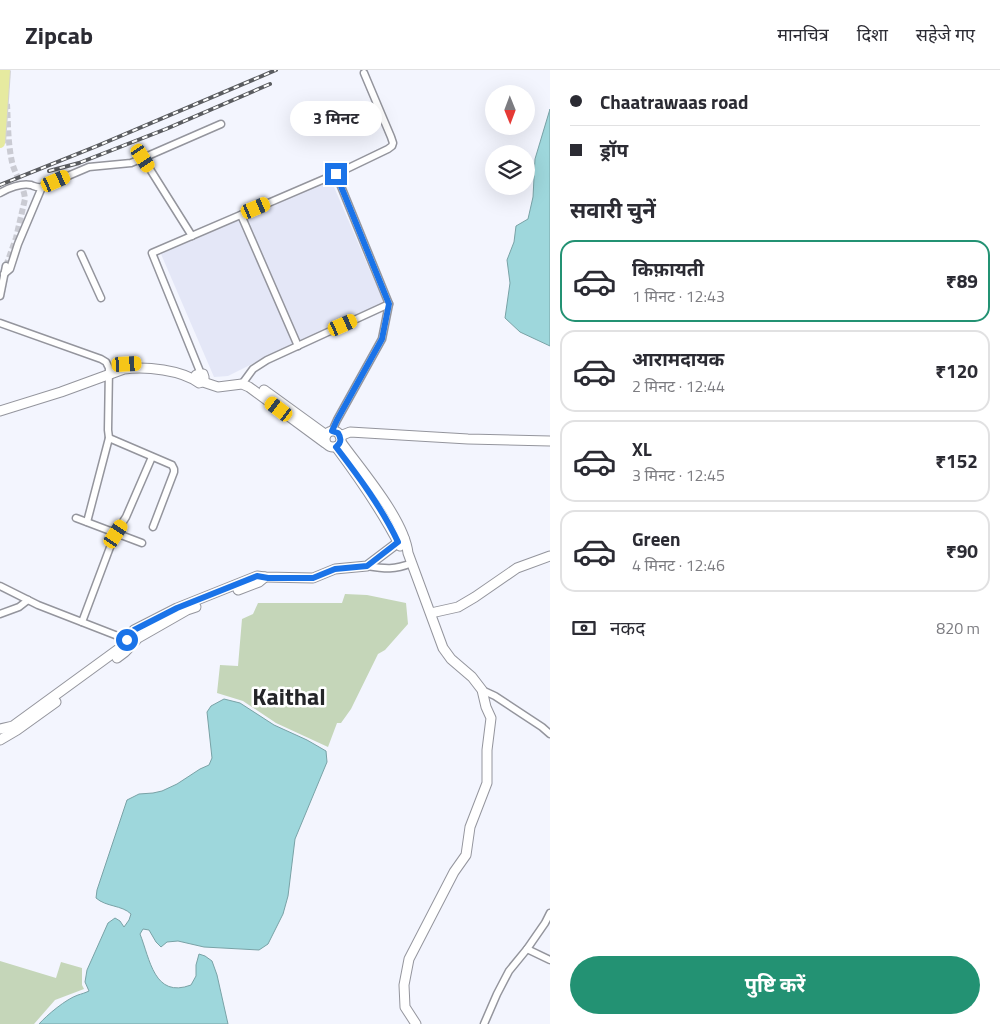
<!DOCTYPE html>
<html lang="hi">
<head>
<meta charset="utf-8">
<style>
  :root { --surface:#fff; --page:#f2f2f3; --text:#2b2b33; --muted:#7c7c81; --line:#e1e1e2; --accent:#239273 }
  body { margin:0; font-family:"Titillium Web","Noto Sans Devanagari",sans-serif; background:var(--page); color:var(--text); height:100vh; display:flex; flex-direction:column; font-size:19px; white-space:nowrap }
  * { box-sizing:border-box; margin:0 }
  p { font-size:16px; color:var(--muted) }
  .icon { flex:none; width:28px; height:28px; fill:none; stroke:currentColor; stroke-width:2; stroke-linecap:round; stroke-linejoin:round }
  .map { position:relative; flex:1; overflow:hidden }
  .details { display:flex; flex-direction:column; background:var(--surface); width:450px }
  .details>* { flex:none }
  .hud { display:grid; align-content:center; height:110px; padding:0 20px; background:var(--surface) }
  .needle { width:32px; rotate:179deg }
  .buttons { position:absolute; left:485px; top:15px; display:grid; gap:10px }
  .buttons a { display:grid; place-items:center; width:50px; height:50px; border-radius:50%; background:var(--surface); box-shadow:0 5px 20px #0002; font-size:25px }
  .end { position:absolute; width:22px; height:22px; margin:-11px; border:6px solid #1a73e8; background:#fff; box-shadow:0 0 0 2px #fff }
  .from { border-radius:50% }
  .bubble { position:absolute; height:35px; border-radius:18px; background:var(--surface); box-shadow:0 5px 20px #0002; font-size:16px; font-weight:700; line-height:35px; text-align:center }
  .car { position:absolute; width:15px; height:30px; margin:-15px -8px; border-radius:6px; box-shadow:0 0 4px 1px #0007; background:linear-gradient(#f5c518 24%,#345 0 40%,#f5c518 0 76%,#345 0 86%,#f5c518 0) }
  .hud b { display:flex; align-items:center; gap:18px; height:48px; font-size:19px }
  .hud b+b { border-top:1px solid var(--line) }
  .hud i { width:12px; height:12px; background:var(--text) }
  ul { padding:0; list-style:none }
  li { display:flex; align-items:center; gap:15px; height:82px; margin:0 10px 8px; padding:0 10px; border:2px solid var(--line); border-radius:15px }
  li div { flex:1 }
  li b { display:block; font-size:19px }
  li em { font-style:normal; font-weight:700 }
  li.current { border-color:var(--accent) }
  li>.icon { width:45px; height:45px; stroke-width:1.5 }
  h2 { padding:0 20px; font-size:22px; line-height:60px }
  .pay { display:flex; align-items:center; gap:12px; height:55px; padding:0 20px; font-size:19px }
  .pay p { margin-inline-start:auto }
  .cta { display:flex; gap:10px; margin-top:auto; padding:10px 20px }
  .cta a { flex:1; height:58px; border-radius:30px; background:var(--accent); color:#fff; font-size:20px; font-weight:700; line-height:58px; text-align:center }
  header { display:flex; align-items:center; gap:30px; box-sizing:border-box; height:70px; padding:0 25px; background:var(--surface); border-bottom:1px solid var(--line) }
  header strong { font-size:24px }
  nav { display:flex; gap:28px; margin-inline-start:auto; font-size:18px }
  main { display:flex; flex:1; min-height:0 }
  .map>svg:first-child { display:block }
</style>
</head>
<body>
<header>
<strong>Zipcab</strong>
<nav><a>मानचित्र</a><a>दिशा</a><a>सहेजे गए</a></nav>
</header>
<main>
<div class="map">
<svg width="550" height="954" viewBox="0 0 550 954">
  <rect width="100%" height="100%" fill="#f3f5fe"/>
  <polygon fill="#e4e7f7" points="331,110 384,233 284,278 228,306 214,307 161,184"/>
  <g fill="#c5d6b9">
    <polygon points="345,524 367,525 406,533 408,554 385,580 378,584 351,639 341,653 337,653 328,677 276,653 243,631 217,623 220,595 238,596 242,549 253,544 258,533 342,533"/>
    <polygon points="0,891 56,908 61,892 82,898 82,915 84,919 55,930 34,954 0,954"/>
  </g>
  <g fill="#9ed7dc" stroke="#79a2a6">
    <polygon points="550,39 550,276 520,262 505,248 510,213 507,190 514,172 516,156 528,149 533,127 535,89"/>
    <path d="M224,629L240,633L274,655L307,670L326,681L327,692L295,769L288,826L283,844L268,874L259,880L204,877L178,871L167,872L161,877L156,872L149,860L143,859L140,864C150,889 154,929 191,915L196,906V895L199,884L205,886L212,891L217,905L228,954H39C47,945 66,929 78,925C81,924 85,923 89,921L85,912L87,900L108,853L115,848L120,851L124,857L129,850L131,844C122,835 106,837 96,828L97,820L127,730L139,724L153,723L162,721L177,714L200,699L209,695L212,688L207,642L211,636Z"/>
  </g>
  <g fill="none" stroke-linecap="round" stroke-linejoin="round">
    <path stroke="#cacbd3" stroke-width="6" stroke-dasharray="6 3" stroke-linecap="butt" d="M6,196L16,168L25,129C24,116 15,105 12,92C8,74 8,53 7,34"/>
    <g stroke="#94959d" stroke-width="9">
      <g id="street">
        <path d="M0,123C8,118 21,113 31,115C36,117 37,118 42,117L89,97L131,93L143,88"/>
        <polyline points="241,145 298,276"/>
        <polyline points="192,166 143,88 221,54"/>
        <polyline points="81,184 101,228"/>
        <polyline points="4,204 10,199 18,174 42,117"/>
        <polyline points="0,226 6,196"/>
        <polyline points="0,253 101,289 106,292 109,298 108,360 109,368 87,452"/>
        <polyline points="201,304 152,183 336,104 388,79 392,76 393,73 391,67 364,3"/>
        <polyline points="242,314 253,299 267,290 389,234"/>
        <polyline points="332,361 337,350 382,269 389,234 336,104"/>
        <polyline points="109,368 172,395 174,399 174,402 153,457"/>
        <polyline points="76,448 142,473"/>
        <path d="M367,496C386,499 394,500 412,493"/>
        <polyline points="0,516 38,535 128,570"/>
        <polyline points="0,544 19,537 28,530"/>
        <polyline points="82,552 115,464 126,447 152,387"/>
        <polyline points="482,620 495,626 542,657 550,664"/>
        <polyline points="527,879 550,890"/>
        <polyline points="484,954 497,924 509,901 527,879 545,853 550,843"/>
      </g>
    </g>
    <g stroke="#94959d" stroke-width="11">
      <g id="secondary">
        <polyline points="203,312 218,317 242,314 249,317 325,373"/>
        <polyline points="264,320 326,365"/>
        <path d="M0,341L61,322L124,299C146,296 182,300 199,313L204,311V307L203,304H199L196,305L195,309"/>
        <circle cx="333" cy="369" r="8"/>
        <polyline points="340,366 350,362 468,369 550,371"/>
        <path d="M341,372C361,400 404,449 408,483L443,578L451,589L472,607L482,620L486,637L491,648L487,680V713L470,757L466,785L454,802L409,889L404,915L405,937L416,954"/>
        <path d="M336,377C360,409 382,441 400,476"/>
        <polyline points="238,520 259,512 265,507"/>
        <polyline points="431,543 458,537 475,527 517,498 550,486"/>
        <polyline points="117,588 125,582 138,568 187,540 196,537"/>
        <polyline points="0,659 13,656 120,578 134,560 177,538 257,506 265,507 313,508 335,499 367,496 404,468"/>
        <polyline points="0,670 17,660 56,632"/>
      </g>
    </g>
    <use href="#street" stroke="#fff" stroke-width="6"/>
    <use href="#secondary" stroke="#fff" stroke-width="9"/>
    <g stroke="#5a5c60" stroke-width="4">
      <g id="rail">
        <polyline points="49,101 79,93 166,59 270,14"/>
        <polyline points="0,115 97,76 276,0"/>
      </g>
    </g>
    <use href="#rail" stroke="#fff" stroke-width="2" stroke-dasharray="5.5" stroke-linecap="butt"/>
    <g stroke="#d3d3d4" stroke-width="12" stroke-linecap="butt">
      <polyline id="primary-bridge" points="0,73 5,0"/>
    </g>
    <use href="#primary-bridge" stroke="#e6eaa0" stroke-width="10"/>
  </g>
  <g fill="none" stroke-linecap="round" stroke-linejoin="round">
    <path stroke="#1a73e8" stroke-width="6" d="M127,570L134,560L177,538L257,506L268,508H313L335,499L367,496L398,472C382,438 359,407 336,377C341,373 342,369 338,363L332,361L337,350L382,269L389,234L336,104"/>
  </g>
  <g text-anchor="middle" dominant-baseline="central" stroke-width="5" stroke-linejoin="round" paint-order="stroke">
    <g font-size="24" font-weight="bold" fill="#242528" stroke="#fff">
      <text x="289" y="626">Kaithal</text>
    </g>
  </g>
</svg>
<div class="buttons">
<a><svg class="needle" viewBox="-14 -14 28 28"><path d="M0-13l5 13h-10z" fill="#e53935"/><path d="M0 13l5-13h-10z" fill="#7c7c81"/></svg></a>
<a><svg class="icon" aria-label="layers" viewBox="0 0 24 24"><path d="M12 4l9 5-9 5-9-5zM3 14l9 5 9-5"/></svg></a>
</div>
<i class="end from" style="left:127px;top:570px"></i>
<i class="end" style="left:336px;top:104px"></i>
<div class="bubble" style="left:290px;top:31px;width:92px">3 मिनट</div>
<i class="car" style="left:143px;top:88px;rotate:147deg"></i>
<i class="car" style="left:56px;top:111px;rotate:66deg"></i>
<i class="car" style="left:256px;top:138px;rotate:67deg"></i>
<i class="car" style="left:343px;top:255px;rotate:66deg"></i>
<i class="car" style="left:127px;top:294px;rotate:87deg"></i>
<i class="car" style="left:279px;top:339px;rotate:307deg"></i>
<i class="car" style="left:116px;top:464px;rotate:33deg"></i>
</div>
<section class="details">
<div class="hud">
<b><i class="from"></i>Chaatrawaas road</b>
<b><i></i>ड्रॉप</b>
</div>
<h2>सवारी चुनें</h2>
<ul>
<li class="current"><svg class="icon" aria-label="car" viewBox="0 0 24 24"><path d="M5 17H2v-5l4-1 3-4h7l3 4 3 1v5h-3M9 17h6M6 11h13"/><circle cx="7" cy="17" r="2"/><circle cx="17" cy="17" r="2"/></svg><div><b>किफ़ायती</b><p>1 मिनट · 12:43</p></div><em>₹89</em></li>
<li><svg class="icon" aria-label="car" viewBox="0 0 24 24"><path d="M5 17H2v-5l4-1 3-4h7l3 4 3 1v5h-3M9 17h6M6 11h13"/><circle cx="7" cy="17" r="2"/><circle cx="17" cy="17" r="2"/></svg><div><b>आरामदायक</b><p>2 मिनट · 12:44</p></div><em>₹120</em></li>
<li><svg class="icon" aria-label="car" viewBox="0 0 24 24"><path d="M5 17H2v-5l4-1 3-4h7l3 4 3 1v5h-3M9 17h6M6 11h13"/><circle cx="7" cy="17" r="2"/><circle cx="17" cy="17" r="2"/></svg><div><b>XL</b><p>3 मिनट · 12:45</p></div><em>₹152</em></li>
<li><svg class="icon" aria-label="car" viewBox="0 0 24 24"><path d="M5 17H2v-5l4-1 3-4h7l3 4 3 1v5h-3M9 17h6M6 11h13"/><circle cx="7" cy="17" r="2"/><circle cx="17" cy="17" r="2"/></svg><div><b>Green</b><p>4 मिनट · 12:46</p></div><em>₹90</em></li>
</ul>
<div class="pay"><svg class="icon" aria-label="cash" viewBox="0 0 24 24"><path d="M3 7h18v10H3z"/><circle cx="12" cy="12" r="2"/></svg>नकद<p>820 m</p></div>
<div class="cta"><a>पुष्टि करें</a></div>
</section>
</main>
</body>
</html>
